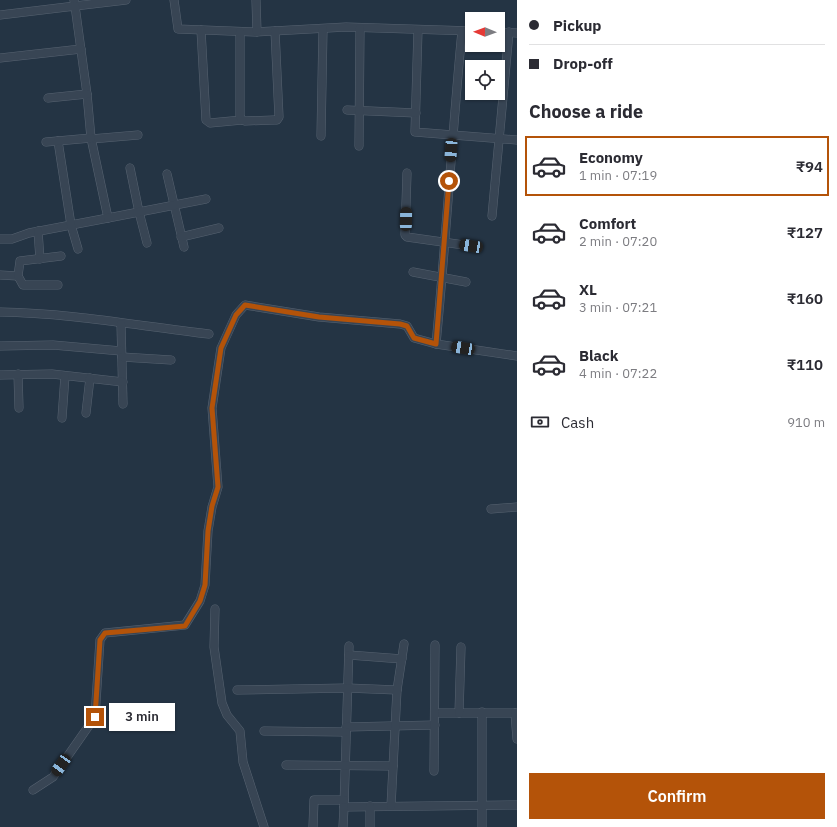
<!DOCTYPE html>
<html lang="en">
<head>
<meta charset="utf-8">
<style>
  :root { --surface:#fff; --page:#f2f2f3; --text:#2b2b33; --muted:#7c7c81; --line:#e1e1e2; --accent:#b45309 }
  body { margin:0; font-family:"IBM Plex Sans",sans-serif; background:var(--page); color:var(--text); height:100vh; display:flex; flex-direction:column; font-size:15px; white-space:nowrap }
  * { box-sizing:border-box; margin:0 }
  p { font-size:13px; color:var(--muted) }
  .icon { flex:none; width:22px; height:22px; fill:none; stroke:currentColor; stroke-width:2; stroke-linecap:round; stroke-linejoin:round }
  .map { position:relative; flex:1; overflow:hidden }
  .side { display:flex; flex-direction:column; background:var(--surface); width:320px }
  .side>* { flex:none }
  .guide { display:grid; align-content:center; height:88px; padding:0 12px; background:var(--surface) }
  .needle { width:26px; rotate:271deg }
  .buttons { position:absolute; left:465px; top:12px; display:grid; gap:8px }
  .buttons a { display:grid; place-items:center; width:40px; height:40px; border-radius:0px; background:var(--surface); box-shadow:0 1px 3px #0004; font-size:20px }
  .end { position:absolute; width:18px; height:18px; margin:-9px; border:5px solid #b45309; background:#fff; box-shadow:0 0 0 2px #fff }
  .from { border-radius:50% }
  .bubble { position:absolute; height:28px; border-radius:0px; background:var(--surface); box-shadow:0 1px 3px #0004; font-size:13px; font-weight:600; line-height:28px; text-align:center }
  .car { position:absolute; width:12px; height:24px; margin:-12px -6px; border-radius:5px; box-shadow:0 0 3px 1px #0007; background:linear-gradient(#222 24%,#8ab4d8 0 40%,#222 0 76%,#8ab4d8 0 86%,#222 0) }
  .guide b { display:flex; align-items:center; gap:14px; height:38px; font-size:15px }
  .guide b+b { border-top:1px solid var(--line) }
  .guide i { width:10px; height:10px; background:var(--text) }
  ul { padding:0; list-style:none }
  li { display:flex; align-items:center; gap:12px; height:60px; margin:0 8px 6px; padding:0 4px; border:2px solid transparent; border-radius:0px }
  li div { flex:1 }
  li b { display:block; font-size:15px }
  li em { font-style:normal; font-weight:600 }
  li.on { border-color:var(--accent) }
  li>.icon { width:36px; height:36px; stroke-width:1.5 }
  h2 { padding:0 12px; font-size:18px; line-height:48px }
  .pay { display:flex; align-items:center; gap:10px; height:44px; padding:0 12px; font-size:15px }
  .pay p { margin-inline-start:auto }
  .action { display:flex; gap:8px; margin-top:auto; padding:8px 12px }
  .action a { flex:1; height:46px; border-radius:0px; background:var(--accent); color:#fff; font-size:16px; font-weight:600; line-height:46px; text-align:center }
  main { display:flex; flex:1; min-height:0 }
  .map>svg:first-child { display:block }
</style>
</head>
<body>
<main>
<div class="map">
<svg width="517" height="827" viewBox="0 0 517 827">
  <rect width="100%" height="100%" fill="#243444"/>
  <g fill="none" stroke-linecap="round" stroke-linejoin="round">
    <g stroke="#576371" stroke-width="9">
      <g id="minor">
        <polyline points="74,0 75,6 126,0"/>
        <polyline points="174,0 178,29 255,32 346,27 472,31"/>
        <polyline points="256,0 257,32"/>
        <polyline points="0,15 75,6 87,94 91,138 108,218 29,233 12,239 0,239"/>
        <polyline points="201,30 206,120 210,123 242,120"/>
        <polyline points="418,30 415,132 517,140"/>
        <path d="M462,31C452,135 446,240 436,344L517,356"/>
        <polyline points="240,32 240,116 242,120 245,121 274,120 277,120 279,117 275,31"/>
        <polyline points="498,32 517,33"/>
        <polyline points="0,58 81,49"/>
        <polyline points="48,98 87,94"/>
        <polyline points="347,110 416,113"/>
        <polyline points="321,136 323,29"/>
        <polyline points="91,139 138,135"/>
        <polyline points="58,141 71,225 78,249"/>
        <polyline points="46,142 91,138"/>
        <polyline points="359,146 360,28"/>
        <polyline points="130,168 139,212 147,243"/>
        <polyline points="407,173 405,235 407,237 471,246"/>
        <polyline points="167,174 184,247"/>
        <polyline points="492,216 509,32"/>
        <polyline points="108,218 206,199"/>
        <polyline points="38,231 40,259"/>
        <polyline points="181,237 219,228"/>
        <polyline points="413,272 466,282"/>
        <polyline points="0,275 18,276"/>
        <polyline points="58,285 23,285 18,276 20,261 61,256"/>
        <path d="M0,312C70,313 139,326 209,334"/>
        <polyline points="121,324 123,404"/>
        <polyline points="0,346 53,345 121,351"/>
        <polyline points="122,357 171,360"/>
        <polyline points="18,374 19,408"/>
        <polyline points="0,375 52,374 123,382"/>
        <polyline points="86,413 90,378"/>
        <polyline points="62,418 65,376"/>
        <polyline points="491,509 517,507"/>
        <polyline points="215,609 214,647 222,703 227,715 240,731 243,762 264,827"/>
        <polyline points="349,646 344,807 517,805"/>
        <polyline points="349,655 402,659"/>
        <polyline points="237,690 347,688 397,690"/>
        <polyline points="482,712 482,827"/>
        <polyline points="435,713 517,713"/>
        <polyline points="459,713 461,647"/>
        <polyline points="515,713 517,739"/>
        <polyline points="346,727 435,725"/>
        <polyline points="264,731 346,732"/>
        <polyline points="286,765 393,766"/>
        <polyline points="434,771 435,645"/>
        <polyline points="33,790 53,777 95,717 100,640 105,633 185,625 200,601 205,585 208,531 212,507 218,487 212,408 221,348 236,315 245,305 319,317 400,324 407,326 414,338 436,344"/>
        <polyline points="370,806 370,827"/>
        <polyline points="391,806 397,690 404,644"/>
        <polyline points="313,827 314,800 344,800"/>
        <polyline points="343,827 344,807"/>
      </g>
    </g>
    <use href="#minor" stroke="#384554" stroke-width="8"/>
  </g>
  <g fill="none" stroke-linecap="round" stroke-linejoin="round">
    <polyline stroke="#b45309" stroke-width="5" points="95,717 100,640 105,633 185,626 200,601 205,585 208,531 212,506 218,487 212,408 221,348 236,315 245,305 319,317 400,324 407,326 414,338 436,344 449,181"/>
  </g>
</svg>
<div class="buttons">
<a><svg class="needle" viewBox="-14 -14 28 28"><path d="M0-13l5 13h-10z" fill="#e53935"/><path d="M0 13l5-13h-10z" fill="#7c7c81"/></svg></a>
<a><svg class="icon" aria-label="locate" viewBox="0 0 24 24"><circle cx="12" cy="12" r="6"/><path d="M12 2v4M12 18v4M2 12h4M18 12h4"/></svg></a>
</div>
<i class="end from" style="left:449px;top:181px"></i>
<i class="end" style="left:95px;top:717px"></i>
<div class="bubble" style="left:109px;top:703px;width:66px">3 min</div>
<i class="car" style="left:451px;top:150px;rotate:184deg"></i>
<i class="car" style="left:406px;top:219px;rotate:1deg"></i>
<i class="car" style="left:471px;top:246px;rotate:279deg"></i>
<i class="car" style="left:463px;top:348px;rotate:279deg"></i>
<i class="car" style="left:61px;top:765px;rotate:215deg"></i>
</div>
<section class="side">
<div class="guide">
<b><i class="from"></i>Pickup</b>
<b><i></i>Drop-off</b>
</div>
<h2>Choose a ride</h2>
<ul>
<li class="on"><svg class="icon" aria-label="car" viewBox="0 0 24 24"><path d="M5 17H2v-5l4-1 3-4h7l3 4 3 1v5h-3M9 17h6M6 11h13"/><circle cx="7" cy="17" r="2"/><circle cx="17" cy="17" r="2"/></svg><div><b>Economy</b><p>1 min · 07:19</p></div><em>₹94</em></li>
<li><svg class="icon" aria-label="car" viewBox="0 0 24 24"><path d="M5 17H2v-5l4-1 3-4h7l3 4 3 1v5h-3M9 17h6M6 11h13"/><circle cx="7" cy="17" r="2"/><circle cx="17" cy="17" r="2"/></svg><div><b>Comfort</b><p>2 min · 07:20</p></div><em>₹127</em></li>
<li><svg class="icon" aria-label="car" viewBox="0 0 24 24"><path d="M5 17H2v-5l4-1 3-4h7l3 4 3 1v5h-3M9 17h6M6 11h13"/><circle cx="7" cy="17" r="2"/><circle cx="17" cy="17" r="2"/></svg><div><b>XL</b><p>3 min · 07:21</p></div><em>₹160</em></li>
<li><svg class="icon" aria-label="car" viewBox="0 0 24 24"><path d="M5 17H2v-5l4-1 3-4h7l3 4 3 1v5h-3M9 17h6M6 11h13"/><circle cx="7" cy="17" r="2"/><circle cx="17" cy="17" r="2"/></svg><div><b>Black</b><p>4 min · 07:22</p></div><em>₹110</em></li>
</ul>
<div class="pay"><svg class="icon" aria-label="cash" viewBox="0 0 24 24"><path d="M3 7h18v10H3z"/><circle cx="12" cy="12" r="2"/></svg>Cash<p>910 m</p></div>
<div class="action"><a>Confirm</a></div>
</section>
</main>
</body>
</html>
